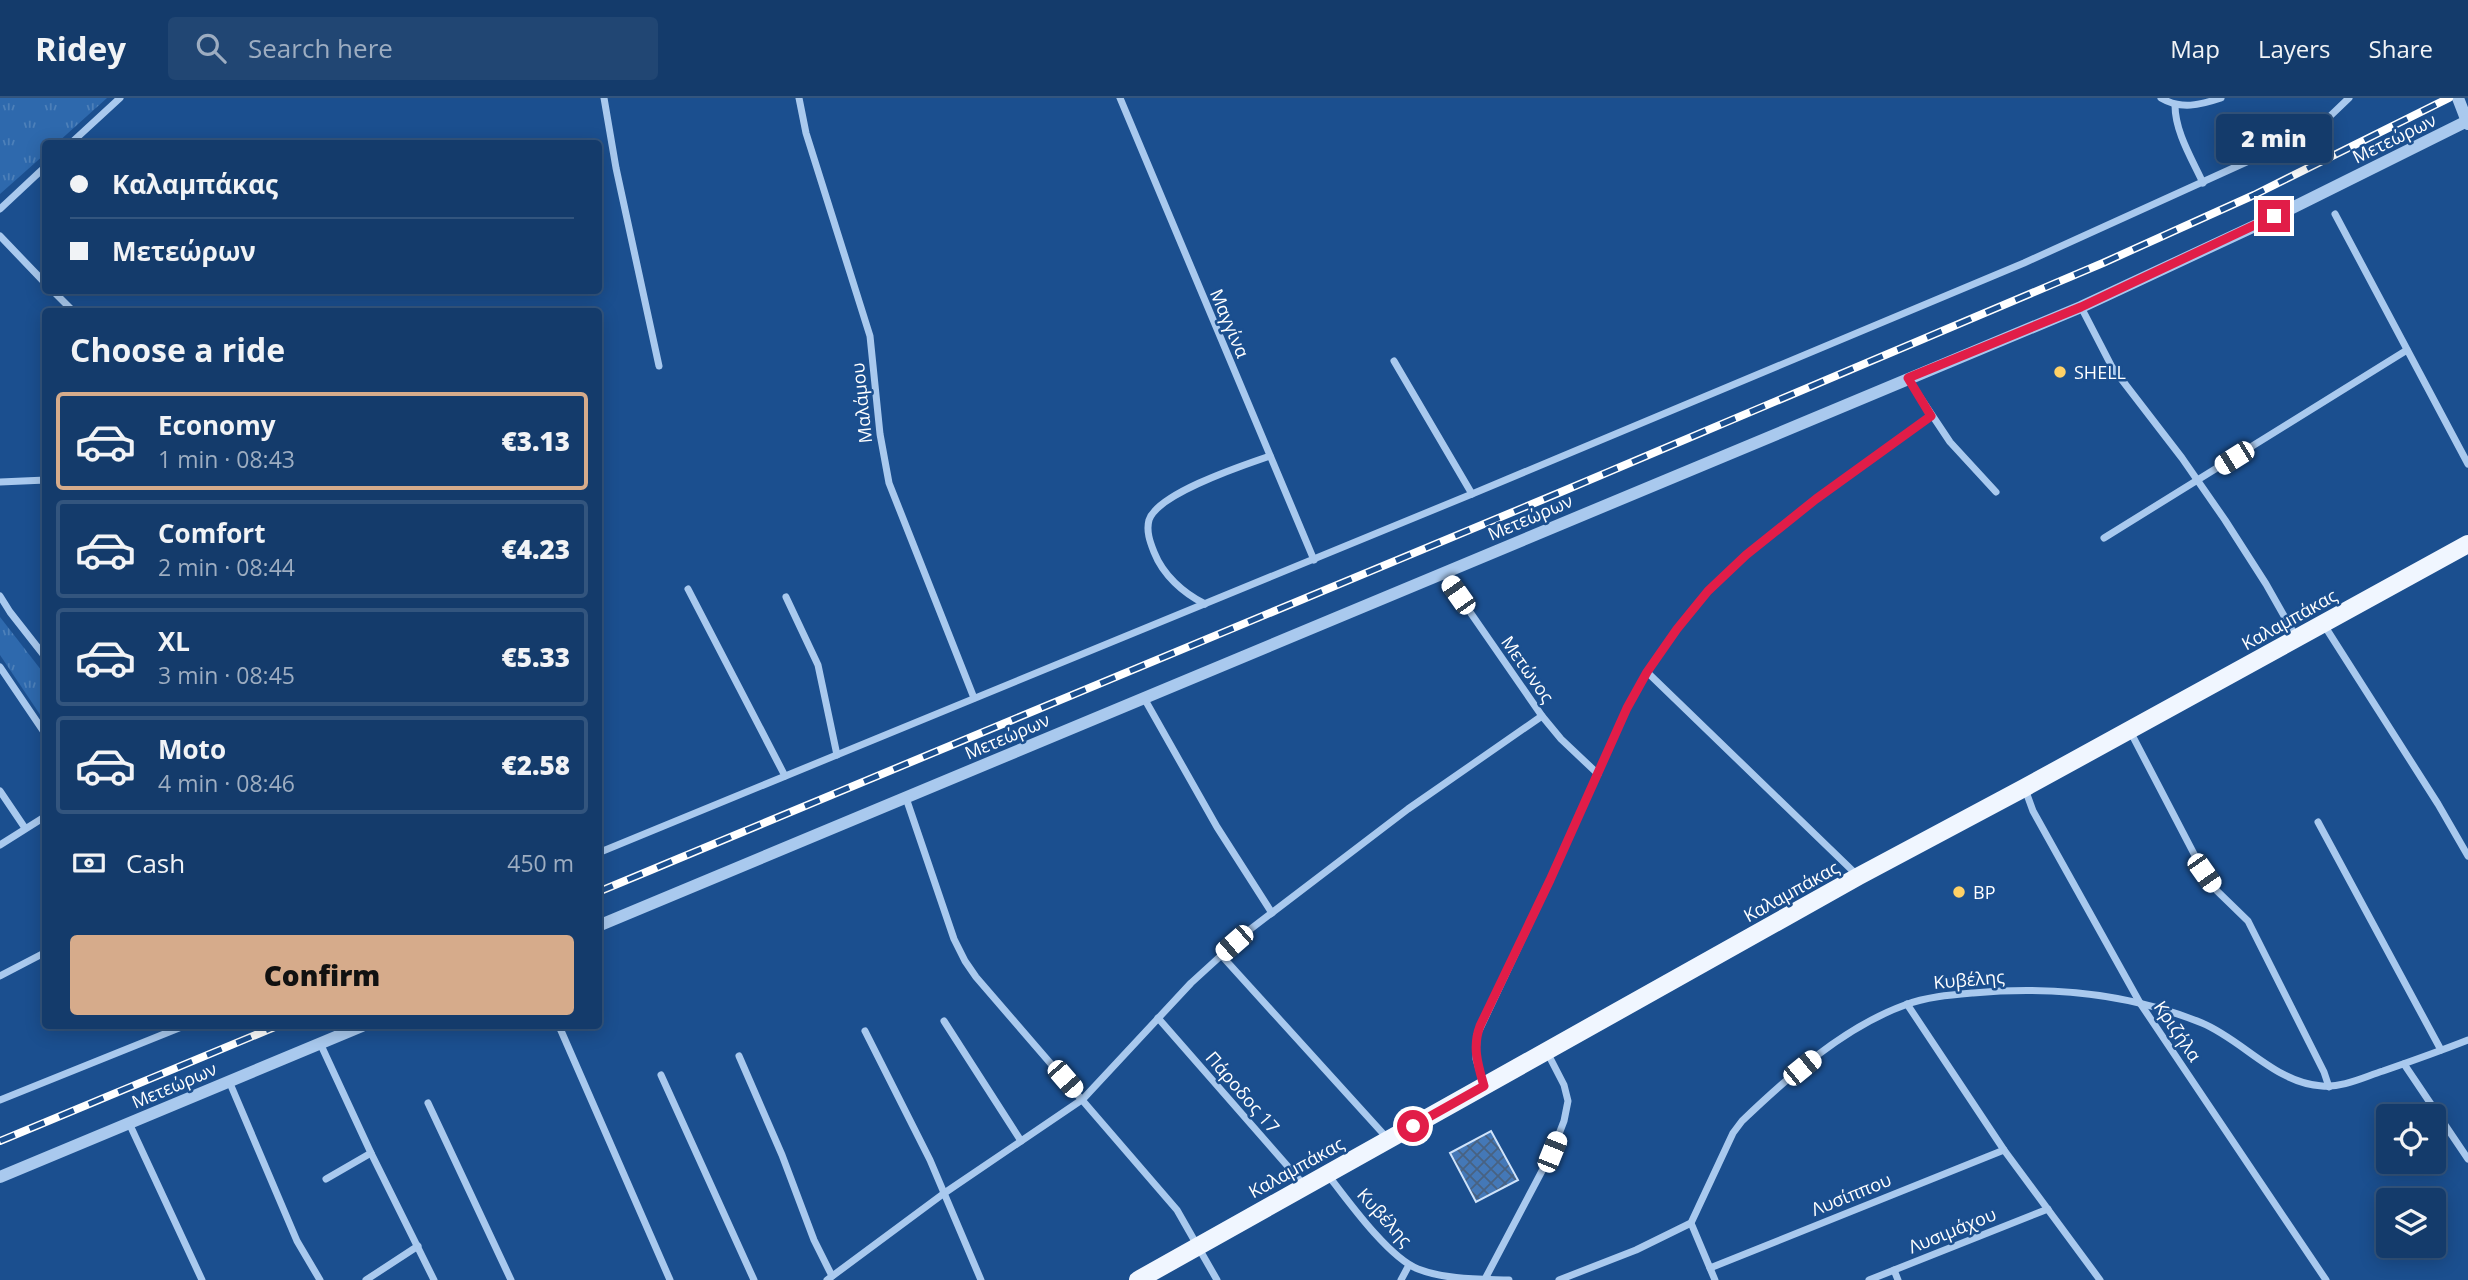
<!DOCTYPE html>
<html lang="en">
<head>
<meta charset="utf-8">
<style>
  :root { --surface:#143b6b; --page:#214673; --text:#f1f3f6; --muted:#9dadc1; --line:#33557e; --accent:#d6ab8b }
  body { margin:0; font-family:"Open Sans",sans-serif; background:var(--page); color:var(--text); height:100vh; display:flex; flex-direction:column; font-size:26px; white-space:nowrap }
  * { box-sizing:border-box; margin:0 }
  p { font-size:23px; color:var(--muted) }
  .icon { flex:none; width:38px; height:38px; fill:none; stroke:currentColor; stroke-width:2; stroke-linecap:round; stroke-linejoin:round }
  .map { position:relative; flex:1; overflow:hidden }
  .panel { position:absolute; left:42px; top:210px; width:560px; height:721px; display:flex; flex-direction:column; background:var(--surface); border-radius:7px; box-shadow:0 4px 18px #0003,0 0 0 2px var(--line) }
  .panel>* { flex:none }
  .top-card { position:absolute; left:42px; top:42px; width:560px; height:154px; border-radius:7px; box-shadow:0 4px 18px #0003,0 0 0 2px var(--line); display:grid; align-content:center; height:154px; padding:0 28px; background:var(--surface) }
  .controls { position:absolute; left:2376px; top:1006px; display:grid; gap:14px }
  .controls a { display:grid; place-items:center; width:70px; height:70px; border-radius:7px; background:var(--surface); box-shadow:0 4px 18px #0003,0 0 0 2px var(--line); font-size:35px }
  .end { position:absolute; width:32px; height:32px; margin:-16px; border:9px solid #e11d48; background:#fff; box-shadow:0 0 0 4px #fff }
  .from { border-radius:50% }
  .bubble { position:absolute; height:49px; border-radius:7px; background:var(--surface); box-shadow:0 4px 18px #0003,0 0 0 2px var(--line); font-size:23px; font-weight:800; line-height:49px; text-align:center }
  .car { position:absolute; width:21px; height:42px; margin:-21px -10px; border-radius:9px; box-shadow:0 0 5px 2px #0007; background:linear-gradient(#fff 24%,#345 0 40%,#fff 0 76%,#345 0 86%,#fff 0) }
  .top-card b { display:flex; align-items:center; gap:24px; height:66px; font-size:26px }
  .top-card b+b { border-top:2px solid var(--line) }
  .top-card i { width:18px; height:18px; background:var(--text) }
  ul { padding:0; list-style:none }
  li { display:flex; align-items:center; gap:21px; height:98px; margin:0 14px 10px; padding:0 14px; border:4px solid var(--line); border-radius:7px }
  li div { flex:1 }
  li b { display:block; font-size:26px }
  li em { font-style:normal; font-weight:800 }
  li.on { border-color:var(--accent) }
  li>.icon { width:63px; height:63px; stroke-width:1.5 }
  h2 { padding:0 28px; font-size:32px; line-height:84px }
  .pay { display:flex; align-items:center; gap:18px; height:77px; padding:0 28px; font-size:26px }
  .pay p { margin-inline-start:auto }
  .action { display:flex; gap:14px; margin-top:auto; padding:14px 28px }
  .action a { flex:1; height:80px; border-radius:7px; background:var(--accent); color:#111; font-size:28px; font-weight:800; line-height:80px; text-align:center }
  header { display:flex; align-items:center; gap:42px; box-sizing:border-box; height:98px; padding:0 35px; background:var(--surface); border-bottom:2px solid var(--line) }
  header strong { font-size:33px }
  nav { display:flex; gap:38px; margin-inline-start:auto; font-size:24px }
  .search { width:490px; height:63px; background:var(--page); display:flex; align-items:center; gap:18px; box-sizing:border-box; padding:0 24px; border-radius:7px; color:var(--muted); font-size:26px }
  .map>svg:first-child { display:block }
</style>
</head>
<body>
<header>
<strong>Ridey</strong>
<div class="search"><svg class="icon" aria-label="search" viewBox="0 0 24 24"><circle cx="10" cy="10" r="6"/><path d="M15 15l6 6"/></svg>Search here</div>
<nav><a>Map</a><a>Layers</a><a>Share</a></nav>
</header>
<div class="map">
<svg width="2468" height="1182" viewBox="0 0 2468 1182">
  <defs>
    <pattern id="grass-tufts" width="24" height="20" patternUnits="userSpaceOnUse" patternTransform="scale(1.75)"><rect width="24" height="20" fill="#2e69ad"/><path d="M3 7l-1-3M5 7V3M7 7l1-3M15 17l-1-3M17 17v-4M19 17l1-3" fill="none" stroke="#4d80b9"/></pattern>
    <pattern id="building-cross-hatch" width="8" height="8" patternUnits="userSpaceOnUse" patternTransform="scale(1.75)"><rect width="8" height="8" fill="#4478b7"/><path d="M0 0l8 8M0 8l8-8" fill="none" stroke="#486282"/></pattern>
  </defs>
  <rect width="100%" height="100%" fill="#1b4f8f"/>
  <g fill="url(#grass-tufts)">
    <polygon points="0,0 107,0 57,45 46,46 45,56 0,96"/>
    <polygon points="0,519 45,577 45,624 0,557"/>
  </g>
  <polygon fill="url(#building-cross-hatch)" stroke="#cfe3fa" stroke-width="2" points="1491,1033 1518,1082 1476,1104 1450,1055"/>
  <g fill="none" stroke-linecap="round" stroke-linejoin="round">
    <g stroke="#a9c9ee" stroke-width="7">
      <polyline points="604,0 616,70 659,268"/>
      <polyline points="799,0 806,35 870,238 880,336 889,385 974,600"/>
      <polyline points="1120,0 1314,462"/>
      <path d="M2161,0C2181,12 2200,7 2221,0"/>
      <path d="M2175,7C2175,34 2192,61 2203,85"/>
      <polyline points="70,46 120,0"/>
      <polyline points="0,111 46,68"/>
      <polyline points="2335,116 2468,366"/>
      <polyline points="0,138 46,186"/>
      <polyline points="52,192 74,214"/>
      <polyline points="2081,209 2112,269 2182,360 2225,422 2266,486 2296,539"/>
      <polyline points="1394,263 1472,396"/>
      <polyline points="1908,281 1950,344 1996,394"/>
      <polyline points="0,384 46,382"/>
      <polyline points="2104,440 2407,252"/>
      <polyline points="1443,475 1542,618 1561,641 1598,676"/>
      <polyline points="688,491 785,678"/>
      <polyline points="0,498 10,514 46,560"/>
      <polyline points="786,499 818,567 837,657"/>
      <path d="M1205,506C1183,495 1163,477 1154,454C1150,444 1146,433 1149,422C1158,395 1244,367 1270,358"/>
      <polyline points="2324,527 2438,706 2468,758"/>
      <polyline points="0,569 46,637"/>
      <polyline points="1647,574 1858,778"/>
      <polyline points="1144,600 1217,729 1272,815"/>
      <polyline points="2130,633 2204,775 2213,789 2248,823 2324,974 2329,989"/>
      <polyline points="2025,691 2033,713 2140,905 2326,1182"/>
      <polyline points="0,693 25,730"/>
      <polyline points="906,700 954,841 965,863 976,879 1177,1112 1217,1182"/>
      <polyline points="2318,724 2441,952"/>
      <polyline points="0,747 46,718"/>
      <polyline points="598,755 1472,396 2024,165 2284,47 2326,22 2349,0"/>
      <polyline points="1221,857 1388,1041"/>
      <polyline points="0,878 46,854"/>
      <polyline points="1907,906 2004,1052 2100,1182"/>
      <polyline points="1158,920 1305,1088"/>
      <polyline points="944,923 1021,1043"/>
      <polyline points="559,928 670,1182"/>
      <polyline points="865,933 930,1062 981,1182"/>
      <polyline points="320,945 371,1055 434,1182"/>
      <polyline points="739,958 782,1057 814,1142 832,1178"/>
      <polyline points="2404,966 2468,1061"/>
      <polyline points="661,977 754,1182"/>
      <polyline points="229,983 297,1143 320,1182"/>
      <polyline points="1484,988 1476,961 1477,937 1550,782 1627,610 1647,574 1677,531 1708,493 1746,457 1816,401 1931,318"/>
      <polyline points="0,1002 184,928"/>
      <polyline points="428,1005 511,1182"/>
      <polyline points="129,1025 202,1182"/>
      <path d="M1328,1077C1348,1103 1389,1160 1418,1171C1446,1182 1480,1181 1509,1182"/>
      <polyline points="326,1081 371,1055"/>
      <polyline points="1691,1125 1715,1182"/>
      <polyline points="1710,1170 2004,1052"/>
      <polyline points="1894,1172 1898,1182"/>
      <polyline points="1485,1181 1552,1054 1564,1023 1568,1003 1564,987 1547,954"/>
      <polyline points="366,1182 418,1148"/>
      <polyline points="827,1182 943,1096 1083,1001 1191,885 1248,833 1408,711 1542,618"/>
      <polyline points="1401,1182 1409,1167"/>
      <path d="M1559,1182L1636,1152L1691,1125L1733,1035L1742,1023C1788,979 1844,929 1905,907C1926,899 1950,897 1973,895C2051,888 2128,895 2202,925C2243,942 2275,985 2322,988C2342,990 2364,979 2383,973C2412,963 2440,953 2468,942"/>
      <polyline points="1869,1182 2048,1111"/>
    </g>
    <g stroke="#a9c9ee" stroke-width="12">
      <polyline points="2458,0 2468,26"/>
      <polyline points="598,828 2081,209 2274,119 2467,23"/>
      <polyline points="0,1079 362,928"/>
    </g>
    <polyline stroke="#f0f6ff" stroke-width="18" points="1138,1182 1859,778 2024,690 2468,446"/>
    <g stroke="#fff" stroke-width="8">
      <g id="rail">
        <polyline points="598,794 1561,394 2103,165 2254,97 2449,0"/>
        <polyline points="0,1043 277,928"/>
      </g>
    </g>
    <use href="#rail" stroke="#1b4f8f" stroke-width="5" stroke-dasharray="16" stroke-linecap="butt"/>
  </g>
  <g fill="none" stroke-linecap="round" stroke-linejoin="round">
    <path stroke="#e11d48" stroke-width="9" d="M1413,1028L1484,988C1478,967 1472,949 1480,928L1550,782L1627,610L1647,574L1677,531L1708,493L1746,457L1816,401L1931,318L1908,280L2081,209L2274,118"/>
  </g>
  <g fill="#ffd166" stroke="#1b4f8f" stroke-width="2.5">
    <circle cx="2060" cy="274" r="7"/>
    <circle cx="1959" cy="794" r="7"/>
  </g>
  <g text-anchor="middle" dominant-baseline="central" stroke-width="5" stroke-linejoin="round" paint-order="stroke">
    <g font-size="18" fill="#fff" stroke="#1b4f8f">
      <text transform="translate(2394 40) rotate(-26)">Μετεώρων</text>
      <text transform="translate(1230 225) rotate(67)">Μαγγίνα</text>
      <text transform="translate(861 305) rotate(-96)">Μαλάμου</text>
      <text transform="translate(1530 419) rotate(-23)">Μετεώρων</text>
      <text transform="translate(2289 521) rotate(-29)">Καλαμπάκας</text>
      <text transform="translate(1528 571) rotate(55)">Μετώνος</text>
      <text transform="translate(1007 638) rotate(-23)">Μετεώρων</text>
      <text transform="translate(1791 793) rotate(-29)">Καλαμπάκας</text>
      <text transform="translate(1969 881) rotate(-5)">Κυβέλης</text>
      <text transform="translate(2178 933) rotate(56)">Κριζήλα</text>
      <text transform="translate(174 987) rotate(-23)">Μετεώρων</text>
      <text transform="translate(1243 994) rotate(49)">Πάροδος 17</text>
      <text transform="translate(1296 1069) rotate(-29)">Καλαμπάκας</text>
      <text transform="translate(1851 1096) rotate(-22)">Λυσίππου</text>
      <text transform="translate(1385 1119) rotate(48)">Κυβέλης</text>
      <text transform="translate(1952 1132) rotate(-22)">Λυσιμάχου</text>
    </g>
    <g font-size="18" fill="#fff" stroke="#1b4f8f" text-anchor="start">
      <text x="2074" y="274">SHELL</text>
      <text x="1973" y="794">BP</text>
    </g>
  </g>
</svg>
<div class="controls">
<a><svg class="icon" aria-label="locate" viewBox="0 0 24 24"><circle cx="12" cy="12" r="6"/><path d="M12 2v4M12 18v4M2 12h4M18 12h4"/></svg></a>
<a><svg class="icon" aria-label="layers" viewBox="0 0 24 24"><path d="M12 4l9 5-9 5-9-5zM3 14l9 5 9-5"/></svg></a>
</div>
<i class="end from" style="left:1413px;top:1028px"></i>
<i class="end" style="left:2274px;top:118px"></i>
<div class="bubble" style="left:2216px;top:16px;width:116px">2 min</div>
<i class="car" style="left:2234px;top:360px;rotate:238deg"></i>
<i class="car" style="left:1458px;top:497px;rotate:325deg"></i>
<i class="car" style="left:2204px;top:775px;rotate:145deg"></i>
<i class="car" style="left:1234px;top:845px;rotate:229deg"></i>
<i class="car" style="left:1802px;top:970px;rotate:51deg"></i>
<i class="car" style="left:1065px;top:981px;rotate:139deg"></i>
<i class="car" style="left:1552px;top:1054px;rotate:22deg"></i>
<div class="top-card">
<b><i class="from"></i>Καλαμπάκας</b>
<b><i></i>Μετεώρων</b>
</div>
<section class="panel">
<h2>Choose a ride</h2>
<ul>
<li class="on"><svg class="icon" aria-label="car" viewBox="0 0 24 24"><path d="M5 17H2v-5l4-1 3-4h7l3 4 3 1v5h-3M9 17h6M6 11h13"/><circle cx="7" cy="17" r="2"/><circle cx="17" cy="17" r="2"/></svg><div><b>Economy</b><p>1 min · 08:43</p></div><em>€3.13</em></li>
<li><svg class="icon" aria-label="car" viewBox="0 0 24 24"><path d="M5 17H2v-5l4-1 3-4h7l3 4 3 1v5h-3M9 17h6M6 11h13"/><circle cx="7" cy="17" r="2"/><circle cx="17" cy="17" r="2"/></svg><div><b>Comfort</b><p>2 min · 08:44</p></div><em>€4.23</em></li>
<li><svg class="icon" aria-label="car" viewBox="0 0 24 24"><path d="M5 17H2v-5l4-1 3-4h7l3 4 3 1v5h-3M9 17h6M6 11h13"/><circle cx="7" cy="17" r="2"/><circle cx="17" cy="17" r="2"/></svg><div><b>XL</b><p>3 min · 08:45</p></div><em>€5.33</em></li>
<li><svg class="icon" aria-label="car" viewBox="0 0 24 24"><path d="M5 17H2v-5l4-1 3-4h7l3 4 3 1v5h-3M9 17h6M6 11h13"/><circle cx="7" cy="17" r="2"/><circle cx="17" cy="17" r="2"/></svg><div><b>Moto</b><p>4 min · 08:46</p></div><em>€2.58</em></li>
</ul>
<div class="pay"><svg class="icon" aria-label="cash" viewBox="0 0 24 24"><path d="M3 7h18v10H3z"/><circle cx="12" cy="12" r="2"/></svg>Cash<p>450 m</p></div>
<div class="action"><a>Confirm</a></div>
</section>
</div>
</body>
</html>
